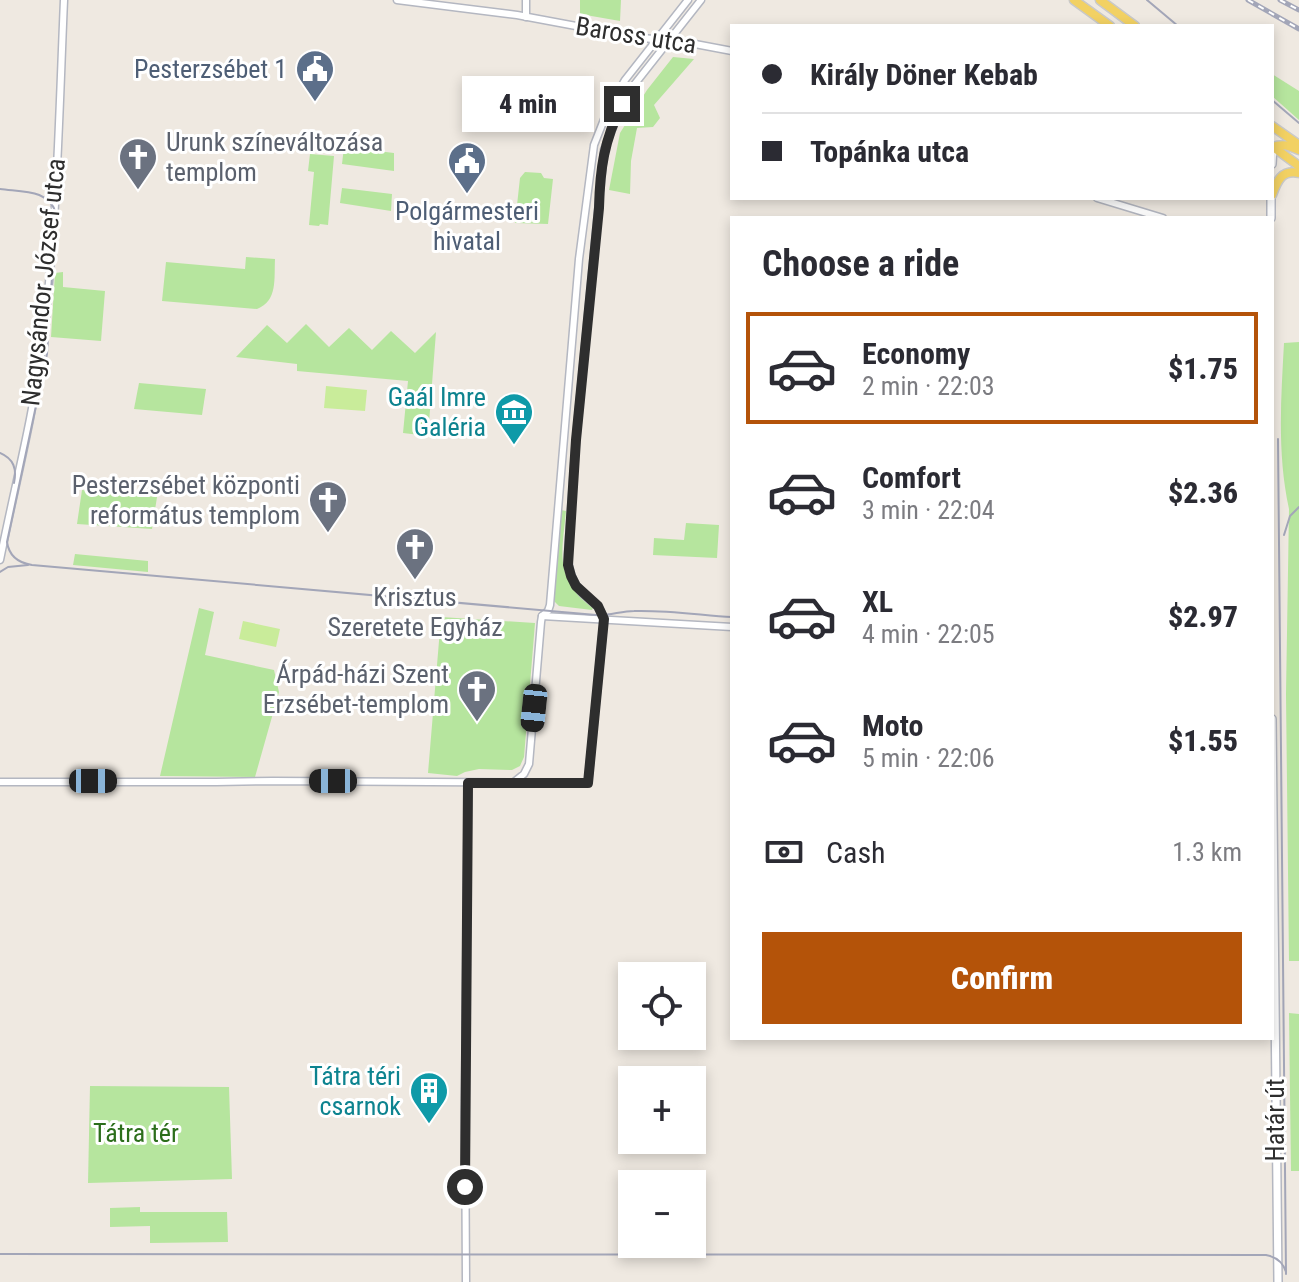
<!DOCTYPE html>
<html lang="en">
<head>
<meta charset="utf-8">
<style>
  :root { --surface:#fff; --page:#f2f2f3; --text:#2b2b33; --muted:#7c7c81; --line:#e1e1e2; --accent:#b45309 }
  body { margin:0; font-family:"Roboto Condensed",sans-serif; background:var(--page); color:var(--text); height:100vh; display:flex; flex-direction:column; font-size:30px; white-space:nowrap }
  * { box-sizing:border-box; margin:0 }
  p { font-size:26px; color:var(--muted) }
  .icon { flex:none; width:44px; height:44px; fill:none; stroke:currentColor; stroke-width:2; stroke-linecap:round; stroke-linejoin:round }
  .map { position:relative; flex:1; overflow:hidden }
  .drawer { position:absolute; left:730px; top:216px; width:544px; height:824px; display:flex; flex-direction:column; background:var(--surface); border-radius:0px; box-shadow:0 4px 12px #0003 }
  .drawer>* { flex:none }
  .guide { position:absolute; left:730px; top:24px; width:544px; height:176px; border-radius:0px; box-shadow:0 4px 12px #0003; display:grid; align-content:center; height:176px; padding:0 32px; background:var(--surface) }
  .controls { position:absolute; left:618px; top:962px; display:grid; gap:16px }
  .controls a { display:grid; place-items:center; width:88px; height:88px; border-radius:0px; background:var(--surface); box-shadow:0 4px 12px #0003; font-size:40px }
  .end { position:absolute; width:36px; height:36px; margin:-18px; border:10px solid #2e2e2e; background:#fff; box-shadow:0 0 0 4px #fff }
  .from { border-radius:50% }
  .bubble { position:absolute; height:56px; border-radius:0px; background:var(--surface); box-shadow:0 4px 12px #0003; font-size:26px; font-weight:800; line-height:56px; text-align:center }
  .car { position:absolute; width:24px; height:48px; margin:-24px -12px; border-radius:10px; box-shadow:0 0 6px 2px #0007; background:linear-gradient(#222 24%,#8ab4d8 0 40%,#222 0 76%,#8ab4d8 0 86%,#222 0) }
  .guide b { display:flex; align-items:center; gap:28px; height:76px; font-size:30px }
  .guide b+b { border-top:2px solid var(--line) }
  .guide i { width:20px; height:20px; background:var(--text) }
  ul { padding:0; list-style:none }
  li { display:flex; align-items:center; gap:24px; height:112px; margin:0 16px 12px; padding:0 16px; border:4px solid transparent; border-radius:0px }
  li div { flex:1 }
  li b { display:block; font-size:30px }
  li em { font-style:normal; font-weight:800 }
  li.selected { border-color:var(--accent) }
  li>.icon { width:72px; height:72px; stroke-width:1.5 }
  h2 { padding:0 32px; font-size:36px; line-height:96px }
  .pay { display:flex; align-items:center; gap:20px; height:88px; padding:0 32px; font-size:30px }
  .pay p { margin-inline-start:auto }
  .primary-button { display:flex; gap:16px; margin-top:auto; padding:16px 32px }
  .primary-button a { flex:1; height:92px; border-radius:0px; background:var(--accent); color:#fff; font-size:32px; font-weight:800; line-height:92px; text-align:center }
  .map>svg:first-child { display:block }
</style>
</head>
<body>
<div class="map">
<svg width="1299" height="1282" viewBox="0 0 1299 1282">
  <rect width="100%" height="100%" fill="#efe9e1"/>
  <g fill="#b6e59e">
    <polygon points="580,0 621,0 620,21 580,14"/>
    <polygon points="673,57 694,59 654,105 660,118 653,127 637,128 631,161 630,194 609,190 620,133 647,90"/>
    <polygon points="1272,74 1299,91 1299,120 1272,96"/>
    <polygon points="344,147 394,153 394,171 342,164"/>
    <polygon points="310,154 334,156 328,225 320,224 319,226 309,225 314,172 308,171"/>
    <polygon points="525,172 541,173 544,178 553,179 548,224 515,223 520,178"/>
    <polygon points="342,188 392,194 391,211 340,203"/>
    <path d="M246,257L275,259C274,278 278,301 257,309L162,301L166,262L245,269Z"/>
    <polygon points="63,272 63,287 105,291 101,341 51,337 55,273"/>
    <polygon points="306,324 329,347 349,328 372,350 391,331 415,353 436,332 428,436 403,433 408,381 297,371 297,364 236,357 267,325 287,343"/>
    <path d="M1299,342V961H1289L1286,694L1289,509C1277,454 1281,399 1284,343Z"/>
    <polygon points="139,383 206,389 202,415 134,409"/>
    <polygon points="82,490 157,497 152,529 77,524"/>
    <path d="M561,510L566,511C562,554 554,578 593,608L592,610L559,606L554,601Z"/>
    <polygon points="686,523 719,525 717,558 653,555 654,538 684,540"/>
    <polygon points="75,554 148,561 148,572 73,565"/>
    <polygon points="199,608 214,612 205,655 274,670 279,692 255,777 160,776"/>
    <polygon points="441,617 535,623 524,757 520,766 512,770 479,769 465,772 457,776 428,773"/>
    <polygon points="1289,1013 1299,1014 1299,1171 1291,1171"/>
    <polygon points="90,1086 229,1087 232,1179 88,1183"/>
    <polygon points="140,1207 140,1212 227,1212 228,1242 150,1243 150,1226 110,1227 110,1208"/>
  </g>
  <g fill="#c9ec9a">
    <polygon points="326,386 367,390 365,411 324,408"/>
    <polygon points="243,621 280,629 276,647 239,639"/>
  </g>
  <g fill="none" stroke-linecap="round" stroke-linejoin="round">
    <g stroke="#b4b7c1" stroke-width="9">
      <g id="tertiary">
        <polyline points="397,0 517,15 635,37 695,44 732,51"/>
        <polyline points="526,17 526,0"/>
        <polyline points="1097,198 1163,218"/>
        <path d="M0,560C14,489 33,418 42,346C57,231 59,115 64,0"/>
        <polyline points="542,616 732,627"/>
        <path d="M0,782H216L273,781L588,783L604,619C601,607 593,603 584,595C572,583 568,570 568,554L576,440L604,150L622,104L634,85L701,0"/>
        <polyline points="514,782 524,774 529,764 541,622 542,616 548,611 550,605 579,259 594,145 607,112 625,80 688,0"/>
        <polyline points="466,1282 465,1112 468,783"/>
      </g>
    </g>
    <g stroke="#b4b7c1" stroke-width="10">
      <g id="secondary">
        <polyline points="1272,164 1273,147"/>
        <polyline points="1271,198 1271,218"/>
        <polyline points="1272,719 1278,1282"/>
      </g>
    </g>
    <g stroke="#c9c9c9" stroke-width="11">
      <g id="primary">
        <polyline points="1074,0 1110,26"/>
        <polyline points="1100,0 1135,26"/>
        <polyline points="1272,126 1299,145"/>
        <polyline points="1272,146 1299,166"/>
        <path d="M1273,147C1283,143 1290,146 1299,150"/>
        <path d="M1272,195C1277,181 1282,169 1299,173"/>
      </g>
    </g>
    <use href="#tertiary" stroke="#fff" stroke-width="6"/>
    <use href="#secondary" stroke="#fff" stroke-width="7"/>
    <use href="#primary" stroke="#f2d163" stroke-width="8"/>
    <g stroke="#a3a6b8" stroke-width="2">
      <polyline points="1147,0 1178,26"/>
      <polyline points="1272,100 1299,123"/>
      <path d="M0,189C21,192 50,189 56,214L47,354L7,542C9,556 19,563 32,565L596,615C609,616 621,611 634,611C667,610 700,615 732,617"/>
      <polyline points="1278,439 1286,1274"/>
      <path d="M0,453C14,459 17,469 14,483"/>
      <polyline points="1284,535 1290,516 1299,507"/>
      <polyline points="0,572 8,567 28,565"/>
      <path d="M0,1254L1266,1255C1277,1257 1283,1262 1286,1272"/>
    </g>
    <g stroke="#a3a6b8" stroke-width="5">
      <g id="rail">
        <polyline points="1248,0 1299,29"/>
        <polyline points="1280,0 1299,10"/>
      </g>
    </g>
    <use href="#rail" stroke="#fff" stroke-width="2" stroke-dasharray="6" stroke-linecap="butt"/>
  </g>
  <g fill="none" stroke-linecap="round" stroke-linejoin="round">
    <path stroke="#2e2e2e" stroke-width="10" d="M465,1187L468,783H588L604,619L598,606L576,586L571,576L568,565L576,440L599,208C600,168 604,141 622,104"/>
  </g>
  <defs>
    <g id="civic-pin" transform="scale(2)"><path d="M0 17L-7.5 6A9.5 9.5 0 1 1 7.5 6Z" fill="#5c6f8a" stroke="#fff"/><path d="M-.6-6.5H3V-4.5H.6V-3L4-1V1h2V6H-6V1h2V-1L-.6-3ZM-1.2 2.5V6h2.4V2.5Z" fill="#fff"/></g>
    <g id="church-pin" transform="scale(2)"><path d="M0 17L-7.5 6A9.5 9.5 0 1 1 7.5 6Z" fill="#6b7280" stroke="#fff"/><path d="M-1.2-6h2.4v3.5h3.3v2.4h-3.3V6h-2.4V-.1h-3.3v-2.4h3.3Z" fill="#fff"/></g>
    <g id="museum-pin" transform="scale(2)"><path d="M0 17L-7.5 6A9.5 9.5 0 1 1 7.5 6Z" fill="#0f9aa8" stroke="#fff"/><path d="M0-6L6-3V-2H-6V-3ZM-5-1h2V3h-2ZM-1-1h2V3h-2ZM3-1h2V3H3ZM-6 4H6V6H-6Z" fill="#fff"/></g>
    <g id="building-pin" transform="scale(2)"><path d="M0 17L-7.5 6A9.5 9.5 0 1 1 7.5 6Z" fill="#0f9aa8" stroke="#fff"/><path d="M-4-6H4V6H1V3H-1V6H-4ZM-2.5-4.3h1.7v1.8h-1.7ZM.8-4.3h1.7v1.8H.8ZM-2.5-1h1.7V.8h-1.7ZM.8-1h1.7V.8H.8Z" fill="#fff"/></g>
  </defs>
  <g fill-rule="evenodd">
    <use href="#civic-pin" x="315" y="69"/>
    <use href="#church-pin" x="138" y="157"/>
    <use href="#civic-pin" x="467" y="161"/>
    <use href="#museum-pin" x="514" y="412"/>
    <use href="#church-pin" x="328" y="500"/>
    <use href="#church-pin" x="415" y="547"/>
    <use href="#church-pin" x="477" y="689"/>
    <use href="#building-pin" x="429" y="1091"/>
  </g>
  <g text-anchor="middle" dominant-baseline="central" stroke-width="6" stroke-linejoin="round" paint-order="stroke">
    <g font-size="26" fill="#2e2e2e" stroke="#fff">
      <text transform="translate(636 35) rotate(9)">Baross utca</text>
      <text transform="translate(43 282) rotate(-84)">Nagysándor József utca</text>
      <text transform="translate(1275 1120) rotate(-90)">Határ út</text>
    </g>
    <g font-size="26" fill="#4e5e75" stroke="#fff" text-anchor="end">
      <text x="287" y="69">Pesterzsébet 1</text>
      <text x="467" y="211" text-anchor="middle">Polgármesteri<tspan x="467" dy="30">hivatal</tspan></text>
    </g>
    <g font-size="26" fill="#5b616d" stroke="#fff" text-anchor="end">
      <text x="166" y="142" text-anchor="start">Urunk színeváltozása<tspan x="166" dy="30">templom</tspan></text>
      <text x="300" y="485">Pesterzsébet központi<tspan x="300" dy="30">református templom</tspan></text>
      <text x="415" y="597" text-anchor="middle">Krisztus<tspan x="415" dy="30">Szeretete Egyház</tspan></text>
      <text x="449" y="674">Árpád-házi Szent<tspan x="449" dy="30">Erzsébet-templom</tspan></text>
    </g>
    <g font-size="26" fill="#0d838f" stroke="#fff" text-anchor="end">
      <text x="486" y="397">Gaál Imre<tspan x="486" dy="30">Galéria</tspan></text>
      <text x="401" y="1076">Tátra téri<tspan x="401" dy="30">csarnok</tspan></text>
    </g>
    <g font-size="26" fill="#2c6e1b" stroke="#fff">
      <text x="136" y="1133">Tátra tér</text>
    </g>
  </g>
</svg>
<div class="controls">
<a><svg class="icon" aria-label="locate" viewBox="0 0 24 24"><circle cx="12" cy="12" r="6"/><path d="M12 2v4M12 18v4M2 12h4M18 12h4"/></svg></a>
<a>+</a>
<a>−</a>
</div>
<i class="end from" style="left:465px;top:1187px"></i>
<i class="end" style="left:622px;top:104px"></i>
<div class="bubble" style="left:462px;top:76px;width:132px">4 min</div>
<i class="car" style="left:534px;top:708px;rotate:186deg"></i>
<i class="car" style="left:93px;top:781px;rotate:90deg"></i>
<i class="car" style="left:333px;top:781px;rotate:270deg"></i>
<div class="guide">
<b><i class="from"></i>Király Döner Kebab</b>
<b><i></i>Topánka utca</b>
</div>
<section class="drawer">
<h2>Choose a ride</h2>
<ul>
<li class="selected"><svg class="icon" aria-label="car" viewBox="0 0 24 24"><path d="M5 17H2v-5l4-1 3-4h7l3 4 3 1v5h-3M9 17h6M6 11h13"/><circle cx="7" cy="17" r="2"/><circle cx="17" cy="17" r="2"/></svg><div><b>Economy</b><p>2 min · 22:03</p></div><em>$1.75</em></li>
<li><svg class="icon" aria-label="car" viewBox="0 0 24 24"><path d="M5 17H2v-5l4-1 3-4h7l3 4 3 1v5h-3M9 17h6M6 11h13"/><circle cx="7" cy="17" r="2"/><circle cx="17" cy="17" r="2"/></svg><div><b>Comfort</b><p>3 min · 22:04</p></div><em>$2.36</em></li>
<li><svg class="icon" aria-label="car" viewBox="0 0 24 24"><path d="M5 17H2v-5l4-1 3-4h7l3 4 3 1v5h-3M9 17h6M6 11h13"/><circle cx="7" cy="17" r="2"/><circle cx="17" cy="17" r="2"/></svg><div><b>XL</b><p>4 min · 22:05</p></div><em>$2.97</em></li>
<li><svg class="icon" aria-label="car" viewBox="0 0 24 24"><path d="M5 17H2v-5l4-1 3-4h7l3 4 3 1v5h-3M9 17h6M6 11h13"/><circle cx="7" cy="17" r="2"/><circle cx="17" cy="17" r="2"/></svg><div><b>Moto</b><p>5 min · 22:06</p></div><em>$1.55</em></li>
</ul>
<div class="pay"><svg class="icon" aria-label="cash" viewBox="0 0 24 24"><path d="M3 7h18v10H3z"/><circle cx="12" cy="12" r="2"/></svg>Cash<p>1.3 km</p></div>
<div class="primary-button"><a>Confirm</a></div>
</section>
</div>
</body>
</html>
